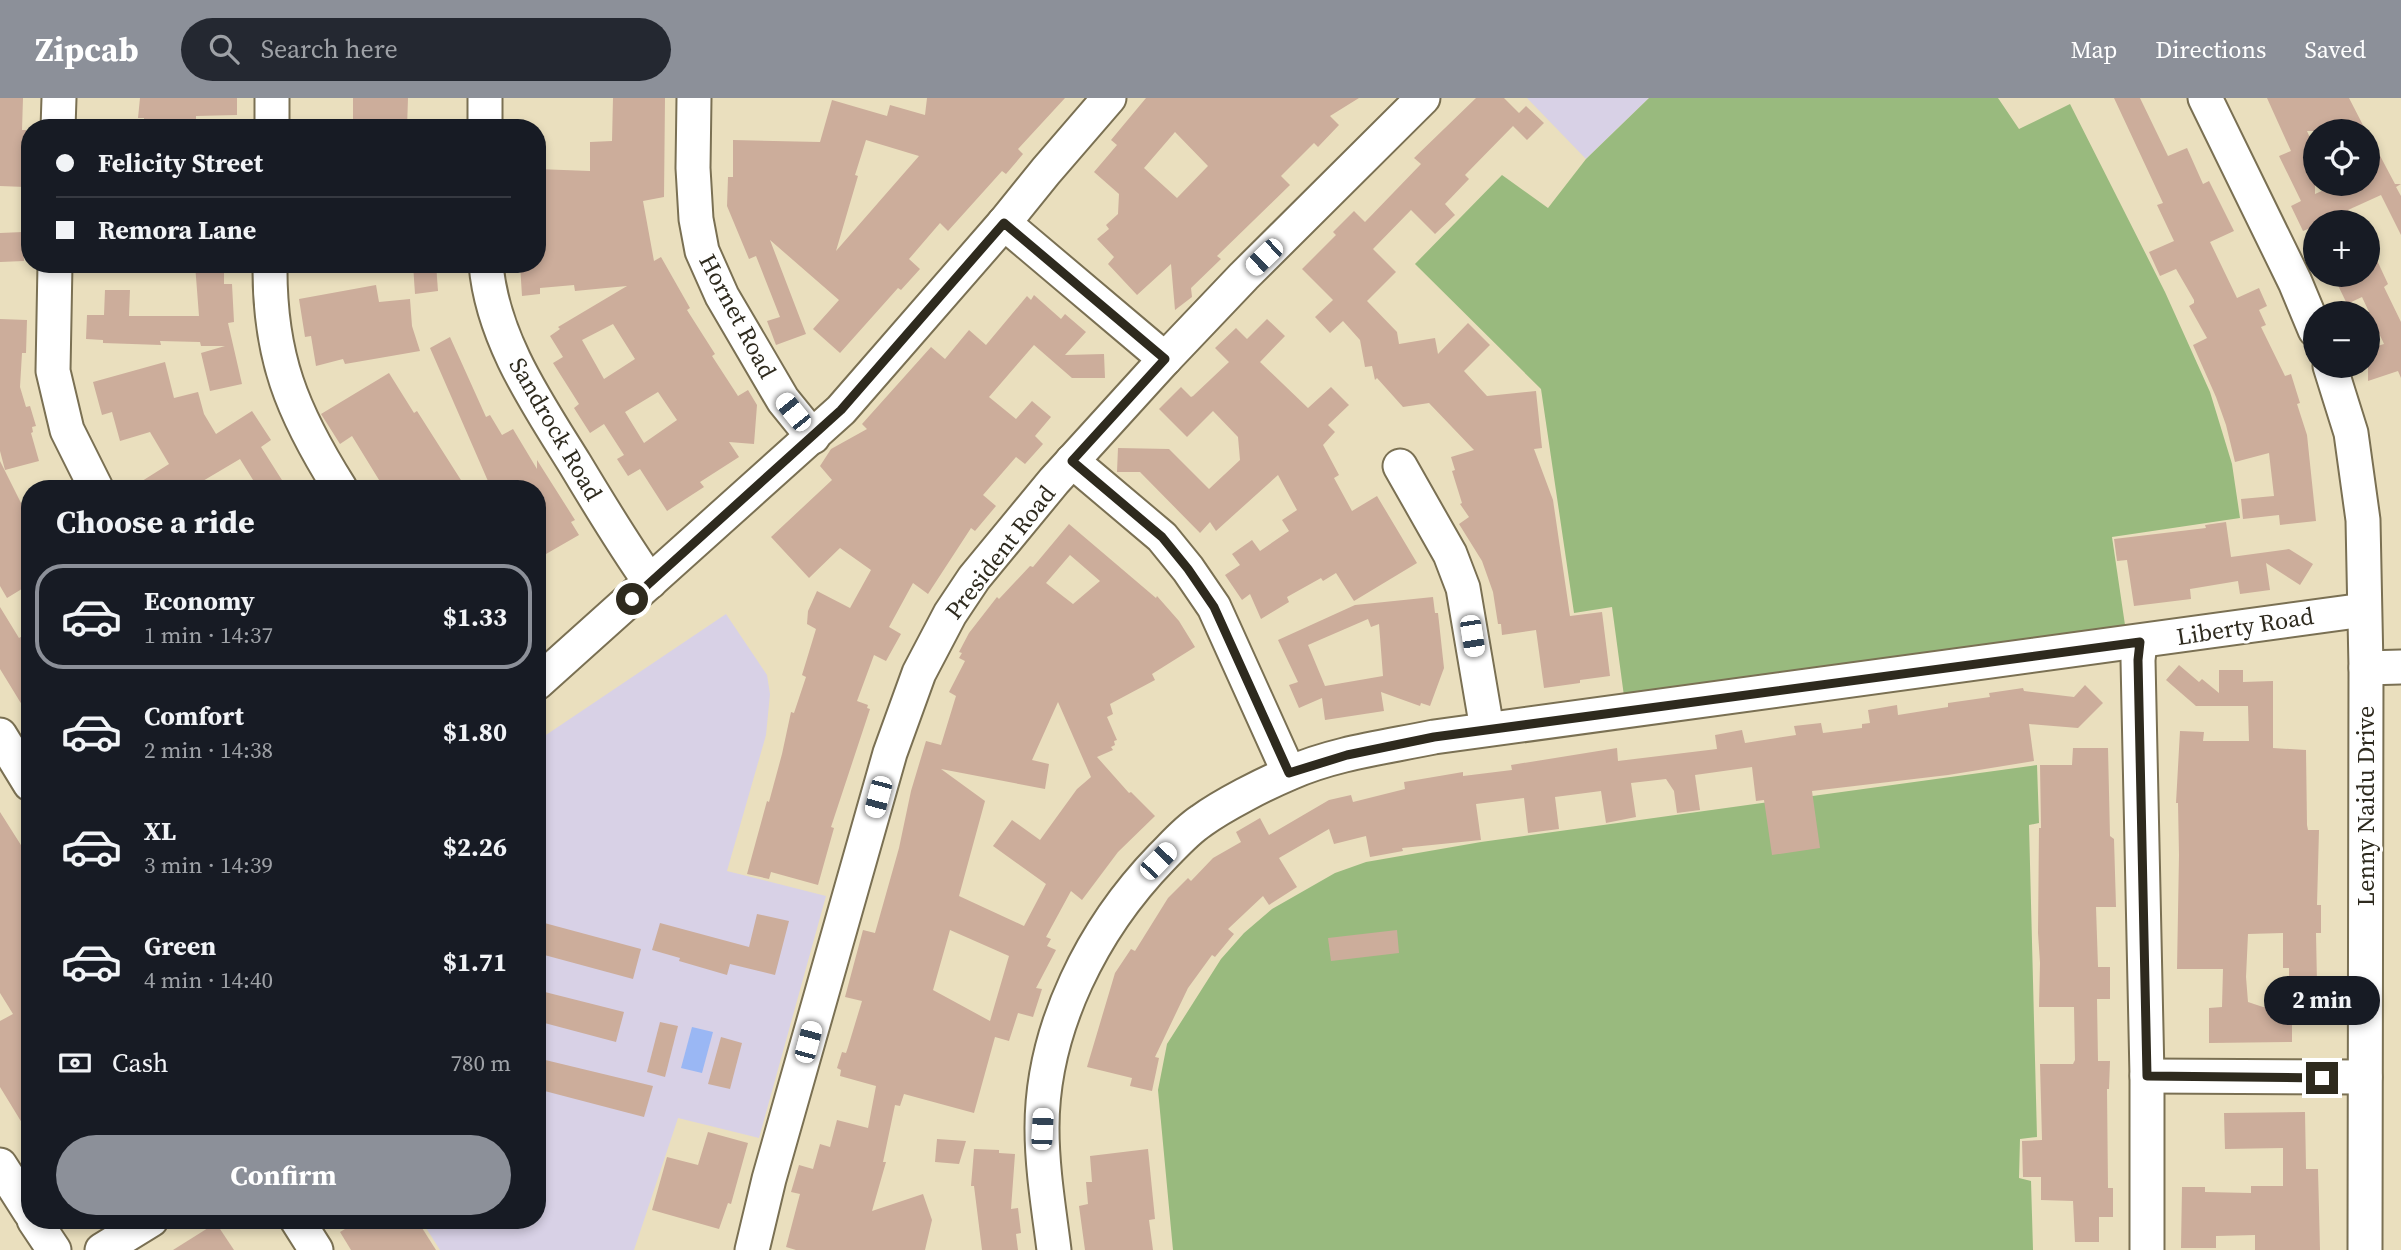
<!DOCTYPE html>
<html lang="en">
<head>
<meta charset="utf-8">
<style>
  :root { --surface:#171b24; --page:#242831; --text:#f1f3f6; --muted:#9ea1a6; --line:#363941; --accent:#8c9099 }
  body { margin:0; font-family:"Source Serif 4",serif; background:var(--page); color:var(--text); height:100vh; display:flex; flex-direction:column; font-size:26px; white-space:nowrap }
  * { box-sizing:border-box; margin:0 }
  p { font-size:23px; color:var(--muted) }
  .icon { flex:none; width:38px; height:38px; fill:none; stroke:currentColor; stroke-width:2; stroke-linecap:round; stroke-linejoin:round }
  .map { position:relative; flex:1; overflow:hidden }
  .side { position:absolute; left:21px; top:382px; width:525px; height:749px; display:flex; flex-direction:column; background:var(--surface); border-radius:28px; box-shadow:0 4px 10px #0003 }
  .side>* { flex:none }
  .guide { position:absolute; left:21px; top:21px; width:525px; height:154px; border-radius:28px; box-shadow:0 4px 10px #0003; display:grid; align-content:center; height:154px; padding:0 35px; background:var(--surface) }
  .tools { position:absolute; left:2303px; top:21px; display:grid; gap:14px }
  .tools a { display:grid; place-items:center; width:77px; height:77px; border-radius:50%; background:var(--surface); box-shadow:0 4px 10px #0003; font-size:35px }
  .end { position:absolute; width:32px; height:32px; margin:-16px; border:9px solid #2e2a1e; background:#fff; box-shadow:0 0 0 4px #fff }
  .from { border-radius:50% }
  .bubble { position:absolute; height:49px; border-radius:24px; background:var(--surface); box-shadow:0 4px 10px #0003; font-size:23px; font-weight:700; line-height:49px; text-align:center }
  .car { position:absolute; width:21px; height:42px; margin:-21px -10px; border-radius:9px; box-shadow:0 0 5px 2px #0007; background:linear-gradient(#fff 24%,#345 0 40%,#fff 0 76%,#345 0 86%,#fff 0) }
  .guide b { display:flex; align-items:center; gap:24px; height:66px; font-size:26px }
  .guide b+b { border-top:2px solid var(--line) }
  .guide i { width:18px; height:18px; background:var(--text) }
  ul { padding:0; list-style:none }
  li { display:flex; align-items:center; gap:21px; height:105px; margin:0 14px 10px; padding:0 21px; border:4px solid transparent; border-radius:28px }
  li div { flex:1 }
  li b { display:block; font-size:26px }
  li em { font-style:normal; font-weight:700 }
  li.current { border-color:var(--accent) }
  li>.icon { width:63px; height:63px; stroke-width:1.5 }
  h2 { padding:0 35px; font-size:32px; line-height:84px }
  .pay { display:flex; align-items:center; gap:18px; height:77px; padding:0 35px; font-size:26px }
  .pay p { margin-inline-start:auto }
  .primary-button { display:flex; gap:14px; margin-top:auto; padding:14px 35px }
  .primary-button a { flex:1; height:80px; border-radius:42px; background:var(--accent); color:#fff; font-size:28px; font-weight:700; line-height:80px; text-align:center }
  header { display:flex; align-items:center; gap:42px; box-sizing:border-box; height:98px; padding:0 35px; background:var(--accent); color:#fff }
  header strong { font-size:33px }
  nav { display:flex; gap:38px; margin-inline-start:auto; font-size:24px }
  .search { width:490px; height:63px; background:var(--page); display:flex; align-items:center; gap:18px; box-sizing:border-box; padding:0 24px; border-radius:38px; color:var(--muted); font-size:26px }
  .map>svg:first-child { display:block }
</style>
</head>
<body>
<header>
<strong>Zipcab</strong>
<div class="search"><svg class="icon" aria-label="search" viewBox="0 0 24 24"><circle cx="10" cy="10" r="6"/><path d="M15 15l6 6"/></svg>Search here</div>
<nav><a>Map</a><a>Directions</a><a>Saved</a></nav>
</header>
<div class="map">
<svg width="2401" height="1152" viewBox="0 0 2401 1152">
  <rect width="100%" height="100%" fill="#eadfbe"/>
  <g fill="#d8d1e6">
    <polygon points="1527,0 1649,0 1586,61"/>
    <polygon points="726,516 767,577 770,596 766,637 727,773 826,798 759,1040 678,1020 634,1152 440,1152 421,1122 537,1122 537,643"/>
  </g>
  <g fill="#99ba7e">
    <polygon points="1649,0 1998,0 2019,31 2070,6 2165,194 2210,294 2232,366 2240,420 2112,439 2125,527 2141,541 1626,613 1612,509 1574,515 1541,291 1415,166 1502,77 1548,110 1586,61"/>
    <polygon points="2037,667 2039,725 2029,727 2037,1039 2020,1041 2019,1080 2031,1083 2033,1152 1173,1152 1158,992 1167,946 1221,861 1244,835 1272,811 1335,775 1366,764 1481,744"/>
  </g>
  <polygon fill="#9ab7f4" points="692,929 713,934 702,975 681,970"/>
  <g fill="#ccad9b" fill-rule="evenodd">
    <polygon points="0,0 23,0 22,32 26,32 25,89 0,88"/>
    <polygon points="140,0 237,0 237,17 196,18 196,22 165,21 165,30 144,30 144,20 138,20"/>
    <polygon points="353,0 408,0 407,30 353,30"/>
    <path d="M613,0H665L664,99L643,103L654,163L661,159L690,210L687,212L715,256L712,258L738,298L748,292L757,307L754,346L729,344L739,359L700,384L704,389L667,413L640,371L628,378L617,361L624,357L604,326L590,335L574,310L579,306L553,265L563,259L550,238L560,231L558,229L627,188L575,193L574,187L540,190V196L522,198L520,166H537V71L590,73V44L612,43ZM613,226L635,261L604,281L582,242ZM658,294L677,322L644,345L625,314Z"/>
    <path d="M927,0H1065L1018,51L1023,56L1006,76L1002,73L948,133L940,125L909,161L920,171L901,192L898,190L840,255L813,231L839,202L770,142L806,236L776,247L767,223L780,219L756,158L749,161L727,108L728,79H733V42L820,44L832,2L887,18L890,7L925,17ZM866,42L919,58L836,153L858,78L855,77Z"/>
    <path d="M1146,0H1359L1330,18L1339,27L1318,49L1314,45L1281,78L1290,87L1217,158L1221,161L1191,190L1192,199L1175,212L1171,166L1137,197L1108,166L1114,159L1097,141L1109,131L1106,127L1118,116L1119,96L1094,74L1117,47L1111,42ZM1175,34L1208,68L1177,100L1144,70Z"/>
    <polygon points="1476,0 1504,0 1519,15 1526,8 1544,25 1527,42 1513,28 1465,77 1469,81 1445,106 1455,117 1435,136 1411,112 1373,151 1396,174 1367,203 1397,234 1399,246 1435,240 1438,256 1468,225 1490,247 1464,273 1487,298 1536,293 1542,350 1534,351 1553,402 1570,518 1602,514 1610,578 1580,582 1580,585 1544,590 1536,532 1502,537 1501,526 1498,526 1493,494 1482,463 1459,426 1469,419 1460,406 1462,405 1452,373 1455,372 1451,359 1474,352 1429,305 1403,309 1377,280 1375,282 1372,268 1365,269 1360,242 1343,223 1330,235 1315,219 1333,202 1302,171 1336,137 1333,134 1354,113 1365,124 1421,66 1414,60"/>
    <polygon points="2114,0 2140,0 2168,58 2187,50 2203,86 2209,83 2234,133 2210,144 2237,200 2259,190 2267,208 2259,212 2266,227 2261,229 2285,278 2291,276 2300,305 2297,306 2307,337 2316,423 2280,427 2279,417 2243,421 2241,401 2274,398 2269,355 2235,364 2226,327 2216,299 2193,247 2207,240 2189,208 2194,205 2194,202 2176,171 2160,178 2149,154 2174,143 2157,107 2163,105"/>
    <polygon points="2267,0 2349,0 2366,33 2307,33 2315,51 2315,96 2337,86 2368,86 2368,35 2395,86 2401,86 2396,89 2401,98 2401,137 2381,97 2348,112 2353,124 2315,124 2315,132 2313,129 2303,133 2291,108 2301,103 2279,58 2291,53"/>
    <polygon points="23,134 24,163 0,164 0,135"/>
    <polygon points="2368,143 2388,186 2384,189 2401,224 2401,280 2398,273 2368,283 2368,251 2384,246 2362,199 2347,206 2333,177 2368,177"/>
    <polygon points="195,166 224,166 224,186 232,186 234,224 228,225 242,286 210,293 201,255 225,248 201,248 200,244 160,243 161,247 103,245 103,242 86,241 87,217 104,217 105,192 130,192 129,218 199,218"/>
    <polygon points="413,166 436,166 438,193 415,196"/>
    <polygon points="376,187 379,204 410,201 412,228 420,253 345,266 343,261 316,268 311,238 305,239 299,201"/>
    <polygon points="1034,197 1061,221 1065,216 1086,234 1065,257 1104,256 1105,280 1072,280 1034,247 989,299 1016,321 1032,303 1051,319 1035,338 1043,346 1025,366 1016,359 983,397 996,408 975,433 971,430 928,496 913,485 889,529 901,536 886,563 874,557 857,603 868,607 867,610 870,611 831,729 834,730 818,787 771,774 769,781 747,776 767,703 769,704 782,656 791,614 794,615 806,579 802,577 816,531 807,526 808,513 817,493 850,510 871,472 840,450 809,480 771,439 832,382 820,368 831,351 867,331 862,326 931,249 945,261 969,232 986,247 1027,198 1031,202"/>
    <polygon points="0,221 27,222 26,255 22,255 20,289 26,309 30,308 36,328 32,329 33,334 31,335 39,363 5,372 0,353"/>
    <polygon points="1267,221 1285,238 1260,264 1308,310 1331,289 1349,307 1328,327 1335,334 1323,347 1339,377 1334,380 1352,413 1377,398 1417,465 1354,503 1336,475 1323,483 1321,480 1287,499 1289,504 1261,521 1250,496 1242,502 1225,477 1240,467 1232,456 1252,442 1260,453 1289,433 1282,422 1297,412 1278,377 1216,433 1210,424 1200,435 1140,374 1117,374 1118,350 1169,351 1209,391 1240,362 1238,339 1213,313 1187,339 1159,311 1181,289 1191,299 1193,298 1229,264 1215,250 1236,230 1247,241"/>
    <polygon points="450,239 486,319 490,317 502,337 513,331 537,371 537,362 575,422 571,424 579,437 546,456 537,441 537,390 491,390 430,250"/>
    <polygon points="165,264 174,300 198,294 204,316 216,336 252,313 271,342 261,349 287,390 258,390 240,361 191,390 131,390 169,366 150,334 120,343 112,314 102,317 93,284"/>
    <polygon points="389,275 414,315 417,313 466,390 432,390 427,383 415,390 384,390 352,338 340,346 321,316"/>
    <polygon points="0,363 24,411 30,407 30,486 7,500 0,488"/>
    <polygon points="2226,424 2231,459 2289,451 2313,466 2300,487 2266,465 2270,492 2240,496 2238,483 2190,491 2191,501 2134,508 2127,462 2117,463 2114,441 2206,430 2205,427"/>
    <path d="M1069,426L1156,500L1157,498L1179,523L1195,549L1152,576L1155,582L1110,606L1113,616L1107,619L1117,642L1114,643L1115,647L1111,649L1113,652L1097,659L1129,695L1131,694L1155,718L1118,754L1082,802L1071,793L1046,839L1051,841L1047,848L1056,852L1036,890L1042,891L1033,919L1018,915L1009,943L995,939L974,1015L904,996L900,1008L895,1007L883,1064H886L872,1113L923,1096L932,1122L925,1152H796L786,1149L800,1096L791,1094L799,1067L813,1071L820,1046L830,1049L837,1022L868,1030L876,988L840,978L841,972L837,970L842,954L846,955L848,949L862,903L845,899L863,832L875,835L899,750L911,693L926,643L941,647L956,598L949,594L965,563L959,560L962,555L959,554L969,535L997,499L999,501L1030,468L1033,469ZM1070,457L1100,483L1073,506L1046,485ZM1058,604L1091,679L1077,691L1040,742L1012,722L993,748L1046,786L1024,828L959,798L985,703L941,671L1045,691L1049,666L1032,662ZM950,832L1009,858L990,923L933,892Z"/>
    <path d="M1433,499L1435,515H1438L1444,570L1430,608L1421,605L1420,608L1381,594L1384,613L1325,622L1322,600L1299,610L1289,587L1298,584L1278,542L1355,507ZM1368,521L1371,529L1379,526L1383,578L1325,588L1308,547Z"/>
    <polygon points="0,509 19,540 30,534 30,620 0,571"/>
    <polygon points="2179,567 2199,584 2202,581 2219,595 2219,572 2243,572 2243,584 2273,583 2273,650 2306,652 2307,727 2308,732 2319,732 2317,807 2321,807 2321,835 2316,835 2317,886 2309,886 2310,896 2289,896 2289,870 2283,870 2283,835 2248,836 2246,879 2248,904 2263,909 2292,909 2292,944 2209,945 2209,910 2222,909 2223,871 2177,871 2179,757 2178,705 2176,705 2180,633 2204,634 2203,643 2249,643 2248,608 2196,608 2166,582"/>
    <polygon points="2085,587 2103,605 2078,630 2029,626 2034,663 1948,677 1812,693 1820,750 1772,757 1764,702 1756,703 1752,669 1695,677 1700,712 1677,715 1674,693 1666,681 1631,685 1636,719 1606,725 1601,693 1555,699 1559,731 1528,735 1524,700 1476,706 1481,742 1402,750 1403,753 1370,759 1366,738 1334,746 1329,731 1279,760 1297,789 1269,807 1263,798 1228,831 1234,836 1215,859 1212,857 1188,890 1155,959 1159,960 1152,993 1130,988 1132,980 1087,969 1115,875 1131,851 1135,853 1168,800 1188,780 1191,783 1213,760 1241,744 1236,734 1260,720 1269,737 1329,702 1351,697 1353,704 1405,691 1404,684 1463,674 1463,678 1512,672 1511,667 1617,650 1618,663 1717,651 1715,637 1742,632 1745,645 1796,637 1794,628 1821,625 1823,635 1862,630 1862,626 1870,625 1868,612 1897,607 1898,617 1948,609 1948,605 1990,599 1989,595 2023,590 2024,593 2074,599"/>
    <polygon points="2073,650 2108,650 2110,738 2114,741 2116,809 2096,809 2098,869 2110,869 2110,901 2097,901 2098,963 2110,963 2109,991 2107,991 2108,1090 2113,1090 2113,1119 2099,1119 2099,1144 2075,1144 2073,1103 2041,1102 2041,1079 2023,1079 2022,1043 2042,1042 2040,966 2073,966 2075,962 2074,909 2039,909 2040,865 2038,835 2039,730 2041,730 2040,667 2072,667"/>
    <polygon points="0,714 26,755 21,759 30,773 30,1038 0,989 0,923 13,916 0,895"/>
    <polygon points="757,816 789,823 775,877 730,866 727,877 679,863 680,860 652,852 660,825 749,849"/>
    <polygon points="537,823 641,851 633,881 537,855"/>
    <polygon points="1397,832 1399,855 1331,863 1328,840"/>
    <polygon points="537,892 624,914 616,944 537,923"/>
    <polygon points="660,924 678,928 665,979 647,974"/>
    <polygon points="721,939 742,945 730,991 708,986"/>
    <polygon points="537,960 653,988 644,1019 537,991"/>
    <polygon points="2305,1014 2306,1071 2318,1071 2320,1152 2255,1152 2255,1137 2216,1138 2216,1150 2181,1150 2182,1089 2205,1089 2205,1094 2251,1095 2251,1088 2283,1088 2283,1050 2225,1051 2224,1015"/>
    <polygon points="708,1034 748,1045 731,1106 728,1105 719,1131 652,1112 667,1059 698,1067"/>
    <polygon points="937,1041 966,1043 959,1066 935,1064"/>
    <polygon points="974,1051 999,1052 999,1055 1015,1056 1011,1111 1018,1110 1021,1135 1016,1136 1018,1152 982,1152 974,1088 971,1088"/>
    <polygon points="1148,1051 1155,1121 1149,1122 1153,1152 1085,1152 1079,1108 1088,1106 1086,1084 1092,1084 1090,1058"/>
    <polygon points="360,1122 417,1122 436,1152 351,1152 340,1134"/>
    <polygon points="216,1125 234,1152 173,1152"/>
  </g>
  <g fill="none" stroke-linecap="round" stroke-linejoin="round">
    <g stroke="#7a7053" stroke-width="37">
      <g id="minor">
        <polyline points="485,0 485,30"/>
        <polyline points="694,0 693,70 696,121 702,153 722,198 783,302 813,339"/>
        <polyline points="2205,0 2295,184 2315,232"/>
        <polyline points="58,30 59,0"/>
        <polyline points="272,30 272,0"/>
        <polyline points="1004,125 1165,261"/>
        <polyline points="55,166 53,273 67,332 96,390"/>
        <path d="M270,166C269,258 292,314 340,390"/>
        <path d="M486,166C492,240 537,305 575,366C599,406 623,446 650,484"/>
        <polyline points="2330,268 2351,335 2363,422 2366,570 2365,1152"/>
        <polyline points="1072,363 1162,439 1188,471 1214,509 1289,675"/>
        <polyline points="1400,368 1450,456 1463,490 1487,631"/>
        <polyline points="2140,544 2138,562 2147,978 2147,1152"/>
        <polyline points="2366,570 2401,569"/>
        <polyline points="537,585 841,312 1004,125 1046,73 1109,0"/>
        <polyline points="0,637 30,686"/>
        <polyline points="2147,978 2365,979"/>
        <polyline points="0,1067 30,1114"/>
        <polyline points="34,1122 54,1152"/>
        <polyline points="297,1122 316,1152"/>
        <polyline points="102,1152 151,1122"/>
        <polyline points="752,1152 769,1081 890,655 919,575 950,516 974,480 1054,383 1165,261 1244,178 1423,0"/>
        <path d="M1054,1152C1049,1112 1042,1071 1042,1030C1042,930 1093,830 1162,759C1174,747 1186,733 1201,723C1223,707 1264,686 1290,675C1335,655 1386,649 1434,639L2364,512"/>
      </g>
    </g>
    <use href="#minor" stroke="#fff" stroke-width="33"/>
  </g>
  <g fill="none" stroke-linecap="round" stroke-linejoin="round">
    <polyline stroke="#2e2a1e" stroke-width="9" points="632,501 841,312 1004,125 1165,261 1072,363 1162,439 1188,471 1214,509 1289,675 1347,657 1434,639 2140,544 2138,562 2147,978 2322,980"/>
  </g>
  <g text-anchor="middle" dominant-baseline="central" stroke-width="6" stroke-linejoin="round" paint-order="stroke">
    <g font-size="24" fill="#2e2a1e" stroke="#fff">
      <text transform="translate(738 218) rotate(62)">Hornet Road</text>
      <text transform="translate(556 331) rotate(60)">Sandrock Road</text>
      <text transform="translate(1000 454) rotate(-52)">President Road</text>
      <text transform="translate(2245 528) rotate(-9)">Liberty Road</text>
      <text transform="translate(2365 708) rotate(-90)">Lenny Naidu Drive</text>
    </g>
  </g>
</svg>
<div class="tools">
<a><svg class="icon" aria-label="locate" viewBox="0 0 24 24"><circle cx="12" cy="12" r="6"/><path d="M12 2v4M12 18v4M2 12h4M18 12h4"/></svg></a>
<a>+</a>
<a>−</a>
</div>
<i class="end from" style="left:632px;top:501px"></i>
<i class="end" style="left:2322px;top:980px"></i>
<div class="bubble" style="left:2264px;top:878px;width:116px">2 min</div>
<i class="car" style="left:1264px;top:159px;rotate:226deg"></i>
<i class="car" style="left:793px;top:314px;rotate:321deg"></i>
<i class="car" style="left:1472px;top:538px;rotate:171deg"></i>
<i class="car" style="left:878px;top:699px;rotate:195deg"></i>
<i class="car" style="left:1158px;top:763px;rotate:44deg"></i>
<i class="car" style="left:808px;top:944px;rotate:15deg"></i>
<i class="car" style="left:1042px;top:1031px;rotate:3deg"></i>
<div class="guide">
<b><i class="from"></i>Felicity Street</b>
<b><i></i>Remora Lane</b>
</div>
<section class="side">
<h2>Choose a ride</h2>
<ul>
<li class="current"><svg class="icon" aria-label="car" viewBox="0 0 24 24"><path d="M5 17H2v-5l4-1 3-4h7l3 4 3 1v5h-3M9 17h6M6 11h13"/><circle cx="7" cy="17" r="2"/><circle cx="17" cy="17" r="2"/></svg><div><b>Economy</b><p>1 min · 14:37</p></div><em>$1.33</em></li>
<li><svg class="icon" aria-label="car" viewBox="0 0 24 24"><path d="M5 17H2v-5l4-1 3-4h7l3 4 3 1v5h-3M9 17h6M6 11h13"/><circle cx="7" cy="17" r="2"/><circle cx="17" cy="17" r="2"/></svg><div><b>Comfort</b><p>2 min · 14:38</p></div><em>$1.80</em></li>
<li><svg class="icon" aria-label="car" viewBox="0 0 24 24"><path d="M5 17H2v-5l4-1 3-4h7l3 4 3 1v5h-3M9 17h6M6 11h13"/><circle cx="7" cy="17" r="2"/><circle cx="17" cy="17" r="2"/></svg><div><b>XL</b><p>3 min · 14:39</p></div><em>$2.26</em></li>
<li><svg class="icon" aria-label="car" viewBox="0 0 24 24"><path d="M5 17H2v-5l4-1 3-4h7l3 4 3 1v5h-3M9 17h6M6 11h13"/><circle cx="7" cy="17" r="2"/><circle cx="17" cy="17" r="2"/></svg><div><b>Green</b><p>4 min · 14:40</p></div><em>$1.71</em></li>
</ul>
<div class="pay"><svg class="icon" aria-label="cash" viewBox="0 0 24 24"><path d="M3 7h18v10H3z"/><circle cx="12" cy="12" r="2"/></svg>Cash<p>780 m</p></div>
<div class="primary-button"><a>Confirm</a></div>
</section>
</div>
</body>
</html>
